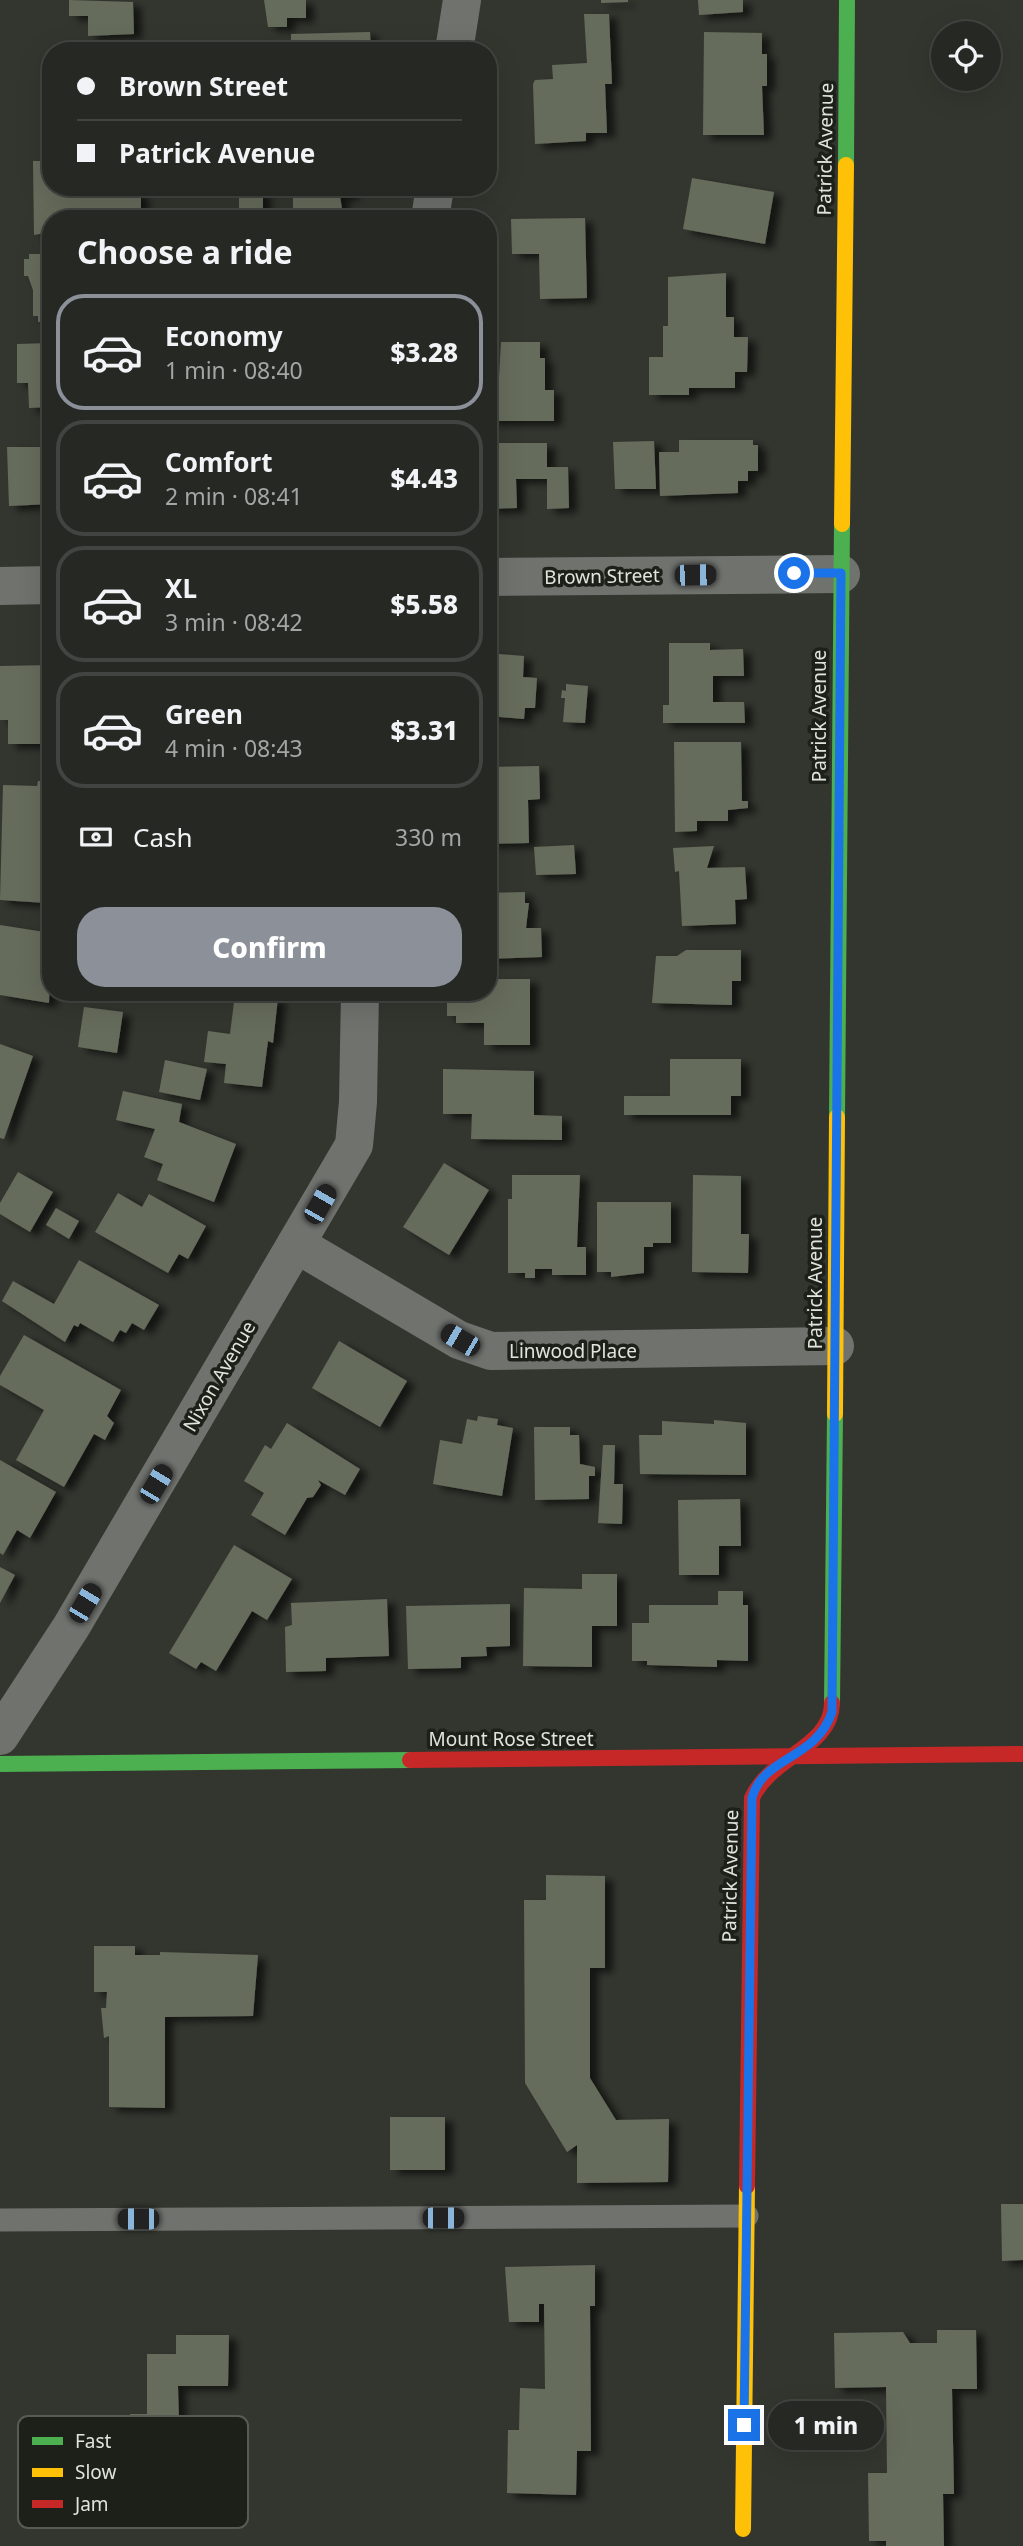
<!DOCTYPE html>
<html lang="en">
<head>
<meta charset="utf-8">
<style>
  :root { --surface:#262823; --page:#323430; --text:#f1f3f6; --muted:#a4a6a6; --line:#424441; --accent:#8c9099 }
  body { margin:0; font-family:"Noto Sans",sans-serif; background:var(--page); color:var(--text); height:100vh; display:flex; flex-direction:column; font-size:26px; white-space:nowrap }
  * { box-sizing:border-box; margin:0 }
  p { font-size:23px; color:var(--muted) }
  .icon { flex:none; width:38px; height:38px; fill:none; stroke:currentColor; stroke-width:2; stroke-linecap:round; stroke-linejoin:round }
  .map { position:relative; flex:1; overflow:hidden }
  .side { position:absolute; left:42px; top:210px; width:455px; height:791px; display:flex; flex-direction:column; background:var(--surface); border-radius:28px; box-shadow:0 7px 28px #0002,0 0 0 2px var(--line) }
  .side>* { flex:none }
  .hud { position:absolute; left:42px; top:42px; width:455px; height:154px; border-radius:28px; box-shadow:0 7px 28px #0002,0 0 0 2px var(--line); display:grid; align-content:center; height:154px; padding:0 35px; background:var(--surface) }
  .controls { position:absolute; left:931px; top:21px; display:grid; gap:14px }
  .controls a { display:grid; place-items:center; width:70px; height:70px; border-radius:50%; background:var(--surface); box-shadow:0 7px 28px #0002,0 0 0 2px var(--line); font-size:35px }
  .end { position:absolute; width:32px; height:32px; margin:-16px; border:9px solid #1a73e8; background:#fff; box-shadow:0 0 0 4px #fff }
  .from { border-radius:50% }
  .bubble { position:absolute; height:49px; border-radius:24px; background:var(--surface); box-shadow:0 7px 28px #0002,0 0 0 2px var(--line); font-size:23px; font-weight:800; line-height:49px; text-align:center }
  .car { position:absolute; width:21px; height:42px; margin:-21px -10px; border-radius:9px; box-shadow:0 0 5px 2px #0007; background:linear-gradient(#222 24%,#8ab4d8 0 40%,#222 0 76%,#8ab4d8 0 86%,#222 0) }
  .hud b { display:flex; align-items:center; gap:24px; height:66px; font-size:26px }
  .hud b+b { border-top:2px solid var(--line) }
  .hud i { width:18px; height:18px; background:var(--text) }
  ul { padding:0; list-style:none }
  li { display:flex; align-items:center; gap:21px; height:116px; margin:0 14px 10px; padding:0 21px; border:4px solid var(--line); border-radius:28px }
  li div { flex:1 }
  li b { display:block; font-size:26px }
  li em { font-style:normal; font-weight:800 }
  li.on { border-color:var(--accent) }
  li>.icon { width:63px; height:63px; stroke-width:1.5 }
  h2 { padding:0 35px; font-size:32px; line-height:84px }
  .pay { display:flex; align-items:center; gap:18px; height:77px; padding:0 35px; font-size:26px }
  .pay p { margin-inline-start:auto }
  .cta { display:flex; gap:14px; margin-top:auto; padding:14px 35px }
  .cta a { flex:1; height:80px; border-radius:28px; background:var(--accent); color:#fff; font-size:28px; font-weight:800; line-height:80px; text-align:center }
  .map>svg:first-child { display:block }
</style>
</head>
<body>
<div class="map">
<svg width="1023" height="2546" viewBox="0 0 1023 2546">
  <defs>
    <filter id="shadow"><feDropShadow dx="8" dy="4.5" stdDeviation="3.5" flood-color="#0009"/></filter>
  </defs>
  <rect width="100%" height="100%" fill="#33362f"/>
  <g fill="#666c5c" filter="url(#shadow)">
    <polygon points="69,0 133,2 134,34 88,36 88,16 69,16"/>
    <polygon points="264,0 306,0 306,18 287,18 287,27 268,27"/>
    <polygon points="601,0 628,0 628,2 601,3"/>
    <polygon points="698,0 743,0 743,12 699,15"/>
    <polygon points="584,14 609,14 612,84 605,84 607,133 586,133 586,141 535,144 533,84 535,80 553,79 552,65 587,63"/>
    <polygon points="370,32 371,51 291,51 291,34"/>
    <polygon points="704,32 762,33 762,54 767,54 767,86 762,86 764,135 703,135"/>
    <polygon points="51,68 51,91 48,91 48,69"/>
    <polygon points="33,161 51,161 51,187 130,187 141,196 141,218 51,219 51,232 34,235"/>
    <polygon points="692,178 774,192 765,244 683,229"/>
    <polygon points="293,187 351,187 351,196 340,196 343,215 332,215 332,219 239,219 239,191 263,191 263,210 293,210"/>
    <polygon points="585,218 587,298 540,299 539,254 512,254 511,219"/>
    <polygon points="29,254 51,254 51,321 38,322 38,316 33,316 33,290 28,276 24,276 24,259 29,259"/>
    <polygon points="726,273 726,317 734,317 734,337 748,337 747,372 735,372 735,388 689,388 689,395 649,395 649,357 663,357 663,326 668,326 668,277"/>
    <polygon points="501,342 540,342 540,358 545,358 545,390 554,390 554,421 488,421 488,396 498,396"/>
    <polygon points="51,343 51,407 29,408 28,383 17,383 17,344"/>
    <polygon points="679,440 753,440 753,445 758,445 758,471 748,471 748,481 738,481 738,493 660,496 659,452 679,452"/>
    <polygon points="654,441 656,489 615,489 613,442"/>
    <polygon points="488,443 547,443 547,467 568,467 569,508 547,509 547,479 516,479 517,508 488,509"/>
    <polygon points="7,447 51,447 51,504 9,506"/>
    <polygon points="669,643 710,643 710,650 743,649 744,676 713,676 713,702 744,702 745,723 663,723 663,705 669,705"/>
    <polygon points="488,653 524,656 523,677 537,678 535,708 525,708 524,719 488,716"/>
    <polygon points="51,665 50,744 8,744 8,720 0,720 0,666"/>
    <polygon points="566,684 588,686 585,723 563,722 565,698 561,698 562,690 566,691"/>
    <polygon points="674,742 741,742 742,801 748,801 748,808 728,810 728,821 697,821 697,831 675,832"/>
    <polygon points="539,766 540,799 528,800 529,843 488,844 488,767"/>
    <polygon points="38,781 51,782 51,848 46,903 0,900 3,785 37,786"/>
    <polygon points="574,845 576,874 536,875 534,847"/>
    <polygon points="714,846 707,868 745,867 747,899 735,900 736,924 682,926 679,871 675,872 673,848"/>
    <polygon points="525,892 525,903 529,903 526,928 541,928 542,957 488,959 488,893"/>
    <polygon points="0,925 51,933 49,1003 0,995"/>
    <polygon points="686,950 741,950 741,981 732,981 732,1005 652,1003 656,956 677,956"/>
    <polygon points="488,979 530,979 530,1045 484,1045 484,1023 456,1023 456,1016 447,1016 447,992 488,992"/>
    <polygon points="235,994 278,998 273,1043 268,1041 262,1087 224,1083 226,1064 204,1062 208,1031 230,1034"/>
    <polygon points="84,1007 123,1012 117,1053 78,1047"/>
    <polygon points="0,1044 33,1056 4,1139 0,1138"/>
    <polygon points="670,1059 741,1059 741,1096 731,1096 731,1115 624,1115 624,1096 670,1096"/>
    <polygon points="165,1060 207,1069 200,1100 159,1092"/>
    <polygon points="443,1069 534,1071 534,1115 562,1116 562,1140 471,1139 472,1114 443,1114"/>
    <polygon points="123,1091 182,1104 179,1122 236,1144 214,1202 157,1180 163,1164 144,1157 155,1129 116,1120"/>
    <polygon points="444,1163 489,1190 449,1255 403,1227"/>
    <polygon points="18,1172 53,1192 30,1232 0,1214 0,1203"/>
    <polygon points="512,1175 580,1175 577,1247 586,1247 586,1275 552,1275 552,1269 535,1269 535,1278 525,1278 525,1273 508,1273 508,1199 512,1199"/>
    <polygon points="693,1175 741,1176 741,1234 749,1234 748,1273 692,1272"/>
    <polygon points="118,1193 142,1207 149,1194 206,1226 188,1259 179,1254 168,1273 95,1232"/>
    <polygon points="597,1202 671,1202 671,1243 653,1243 653,1247 644,1247 644,1273 611,1277 611,1272 597,1272"/>
    <polygon points="56,1208 79,1221 69,1239 46,1225"/>
    <polygon points="79,1260 159,1305 144,1330 132,1323 126,1333 120,1330 113,1342 80,1323 78,1327 74,1325 65,1342 2,1301 13,1281 54,1304"/>
    <polygon points="24,1335 121,1390 107,1416 114,1423 105,1440 94,1434 64,1487 16,1460 44,1410 0,1385 0,1376"/>
    <polygon points="339,1341 407,1381 380,1427 312,1388"/>
    <polygon points="478,1416 498,1419 497,1425 513,1428 502,1496 433,1484 440,1440 462,1444 467,1419 477,1421"/>
    <polygon points="714,1420 746,1423 746,1475 640,1474 639,1435 662,1435 662,1421 714,1424"/>
    <polygon points="287,1423 360,1469 345,1495 318,1480 321,1485 313,1497 307,1498 285,1535 251,1515 264,1493 244,1481 265,1445 271,1449"/>
    <polygon points="534,1427 570,1427 570,1435 579,1435 580,1464 595,1467 595,1476 589,1476 589,1499 535,1500"/>
    <polygon points="603,1445 615,1445 614,1484 623,1484 622,1524 598,1523"/>
    <polygon points="0,1460 56,1492 30,1538 17,1530 3,1555 0,1553"/>
    <polygon points="740,1499 741,1546 719,1546 719,1575 679,1575 678,1500"/>
    <polygon points="234,1545 292,1579 267,1620 252,1611 216,1671 201,1662 196,1669 169,1653"/>
    <polygon points="0,1567 15,1575 0,1603"/>
    <polygon points="582,1574 617,1574 617,1626 592,1626 592,1667 523,1666 524,1588 582,1589"/>
    <polygon points="718,1591 743,1591 743,1605 748,1605 748,1661 717,1660 717,1667 647,1665 647,1661 632,1661 632,1623 649,1623 649,1605 718,1605"/>
    <polygon points="387,1599 389,1656 326,1658 326,1671 286,1672 285,1627 292,1625 291,1603"/>
    <polygon points="510,1604 510,1646 486,1647 487,1656 461,1657 461,1668 408,1669 406,1606"/>
    <polygon points="546,1875 605,1876 605,1968 590,1968 590,2078 616,2120 669,2119 668,2182 577,2183 577,2145 567,2152 525,2083 524,1900 546,1900"/>
    <polygon points="94,1946 135,1946 135,1955 160,1955 160,1952 258,1955 253,2016 165,2017 165,2108 109,2107 109,2036 104,2038 101,2008 106,2008 107,1992 94,1992"/>
    <rect x="390" y="2117" width="55" height="53"/>
    <polygon points="1001,2204 1023,2204 1023,2260 1002,2261"/>
    <polygon points="595,2265 595,2306 590,2306 591,2451 577,2451 576,2495 507,2493 508,2430 519,2430 520,2388 545,2389 544,2304 539,2304 539,2322 509,2322 505,2267"/>
    <polygon points="937,2330 976,2330 977,2389 952,2389 954,2494 943,2494 944,2546 886,2546 886,2541 869,2541 868,2473 887,2473 886,2387 835,2388 834,2333 903,2332 910,2343 937,2343"/>
    <polygon points="176,2335 229,2335 228,2386 178,2386 181,2491 129,2491 130,2414 147,2414 147,2354 176,2354"/>
  </g>
  <g fill="none" stroke-linecap="round" stroke-linejoin="round">
    <polyline stroke="#70726e" stroke-width="23" points="0,2220 747,2216"/>
    <g stroke="#70726e" stroke-width="38">
      <polyline points="454,51 462,0"/>
      <polyline points="430,219 435,187"/>
      <polyline points="488,577 841,574"/>
      <polyline points="0,586 51,585"/>
      <polyline points="296,1244 459,1340 491,1351 835,1346"/>
      <polyline points="0,1736 71,1627 354,1145 358,1102 360,992"/>
    </g>
    <g stroke="#4caf50" stroke-width="16">
      <polyline points="846,165 847,0"/>
      <polyline points="837,1117 842,524"/>
      <polyline points="832,1703 835,1414"/>
      <polyline points="0,1764 410,1760"/>
    </g>
    <g stroke="#ffc107" stroke-width="16">
      <polyline points="842,524 846,165"/>
      <polyline points="835,1414 837,1117"/>
      <polyline points="743,2529 747,2186"/>
    </g>
    <g stroke="#c62828" stroke-width="16">
      <polyline points="410,1760 1023,1754"/>
      <path d="M747,2186L752,1798C770,1757 832,1747 832,1703"/>
    </g>
  </g>
  <g fill="none" stroke-linecap="round" stroke-linejoin="round">
    <path stroke="#1a73e8" stroke-width="9" d="M744,2425L752,1798C763,1756 816,1760 832,1712L841,573H794"/>
  </g>
  <g text-anchor="middle" dominant-baseline="central" stroke-width="7" stroke-linejoin="round" paint-order="stroke">
    <g font-size="19" fill="#e1e4dc" stroke="#1d1f19">
      <text transform="translate(825 149) rotate(-89)">Patrick Avenue</text>
      <text transform="translate(602 576) rotate(-1)">Brown Street</text>
      <text transform="translate(819 716) rotate(-90)">Patrick Avenue</text>
      <text transform="translate(815 1283) rotate(-90)">Patrick Avenue</text>
      <text x="573" y="1351">Linwood Place</text>
      <text transform="translate(219 1376) rotate(-60)">Nixon Avenue</text>
      <text x="511" y="1739">Mount Rose Street</text>
      <text transform="translate(730 1876) rotate(-89)">Patrick Avenue</text>
    </g>
  </g>
  <rect x="18" y="2416" width="230" height="112" rx="10" fill="#1d1f19" stroke="#585a54" stroke-width="2"/>
  <rect x="32" y="2437" width="31" height="8" fill="#4caf50"/>
  <rect x="32" y="2468" width="31" height="9" fill="#ffc107"/>
  <rect x="32" y="2500" width="31" height="8" fill="#c62828"/>
  <g font-size="19" fill="#e1e4dc">
    <text x="75" y="2448">Fast</text>
    <text x="75" y="2479">Slow</text>
    <text x="75" y="2511">Jam</text>
  </g>
</svg>
<div class="controls">
<a><svg class="icon" aria-label="locate" viewBox="0 0 24 24"><circle cx="12" cy="12" r="6"/><path d="M12 2v4M12 18v4M2 12h4M18 12h4"/></svg></a>
</div>
<i class="end from" style="left:794px;top:573px"></i>
<i class="end" style="left:744px;top:2425px"></i>
<div class="bubble" style="left:768px;top:2401px;width:116px">1 min</div>
<i class="car" style="left:695px;top:575px;rotate:89deg"></i>
<i class="car" style="left:320px;top:1204px;rotate:30deg"></i>
<i class="car" style="left:460px;top:1340px;rotate:300deg"></i>
<i class="car" style="left:156px;top:1484px;rotate:31deg"></i>
<i class="car" style="left:85px;top:1603px;rotate:31deg"></i>
<i class="car" style="left:443px;top:2218px;rotate:90deg"></i>
<i class="car" style="left:138px;top:2219px;rotate:270deg"></i>
<div class="hud">
<b><i class="from"></i>Brown Street</b>
<b><i></i>Patrick Avenue</b>
</div>
<section class="side">
<h2>Choose a ride</h2>
<ul>
<li class="on"><svg class="icon" aria-label="car" viewBox="0 0 24 24"><path d="M5 17H2v-5l4-1 3-4h7l3 4 3 1v5h-3M9 17h6M6 11h13"/><circle cx="7" cy="17" r="2"/><circle cx="17" cy="17" r="2"/></svg><div><b>Economy</b><p>1 min · 08:40</p></div><em>$3.28</em></li>
<li><svg class="icon" aria-label="car" viewBox="0 0 24 24"><path d="M5 17H2v-5l4-1 3-4h7l3 4 3 1v5h-3M9 17h6M6 11h13"/><circle cx="7" cy="17" r="2"/><circle cx="17" cy="17" r="2"/></svg><div><b>Comfort</b><p>2 min · 08:41</p></div><em>$4.43</em></li>
<li><svg class="icon" aria-label="car" viewBox="0 0 24 24"><path d="M5 17H2v-5l4-1 3-4h7l3 4 3 1v5h-3M9 17h6M6 11h13"/><circle cx="7" cy="17" r="2"/><circle cx="17" cy="17" r="2"/></svg><div><b>XL</b><p>3 min · 08:42</p></div><em>$5.58</em></li>
<li><svg class="icon" aria-label="car" viewBox="0 0 24 24"><path d="M5 17H2v-5l4-1 3-4h7l3 4 3 1v5h-3M9 17h6M6 11h13"/><circle cx="7" cy="17" r="2"/><circle cx="17" cy="17" r="2"/></svg><div><b>Green</b><p>4 min · 08:43</p></div><em>$3.31</em></li>
</ul>
<div class="pay"><svg class="icon" aria-label="cash" viewBox="0 0 24 24"><path d="M3 7h18v10H3z"/><circle cx="12" cy="12" r="2"/></svg>Cash<p>330 m</p></div>
<div class="cta"><a>Confirm</a></div>
</section>
</div>
</body>
</html>
